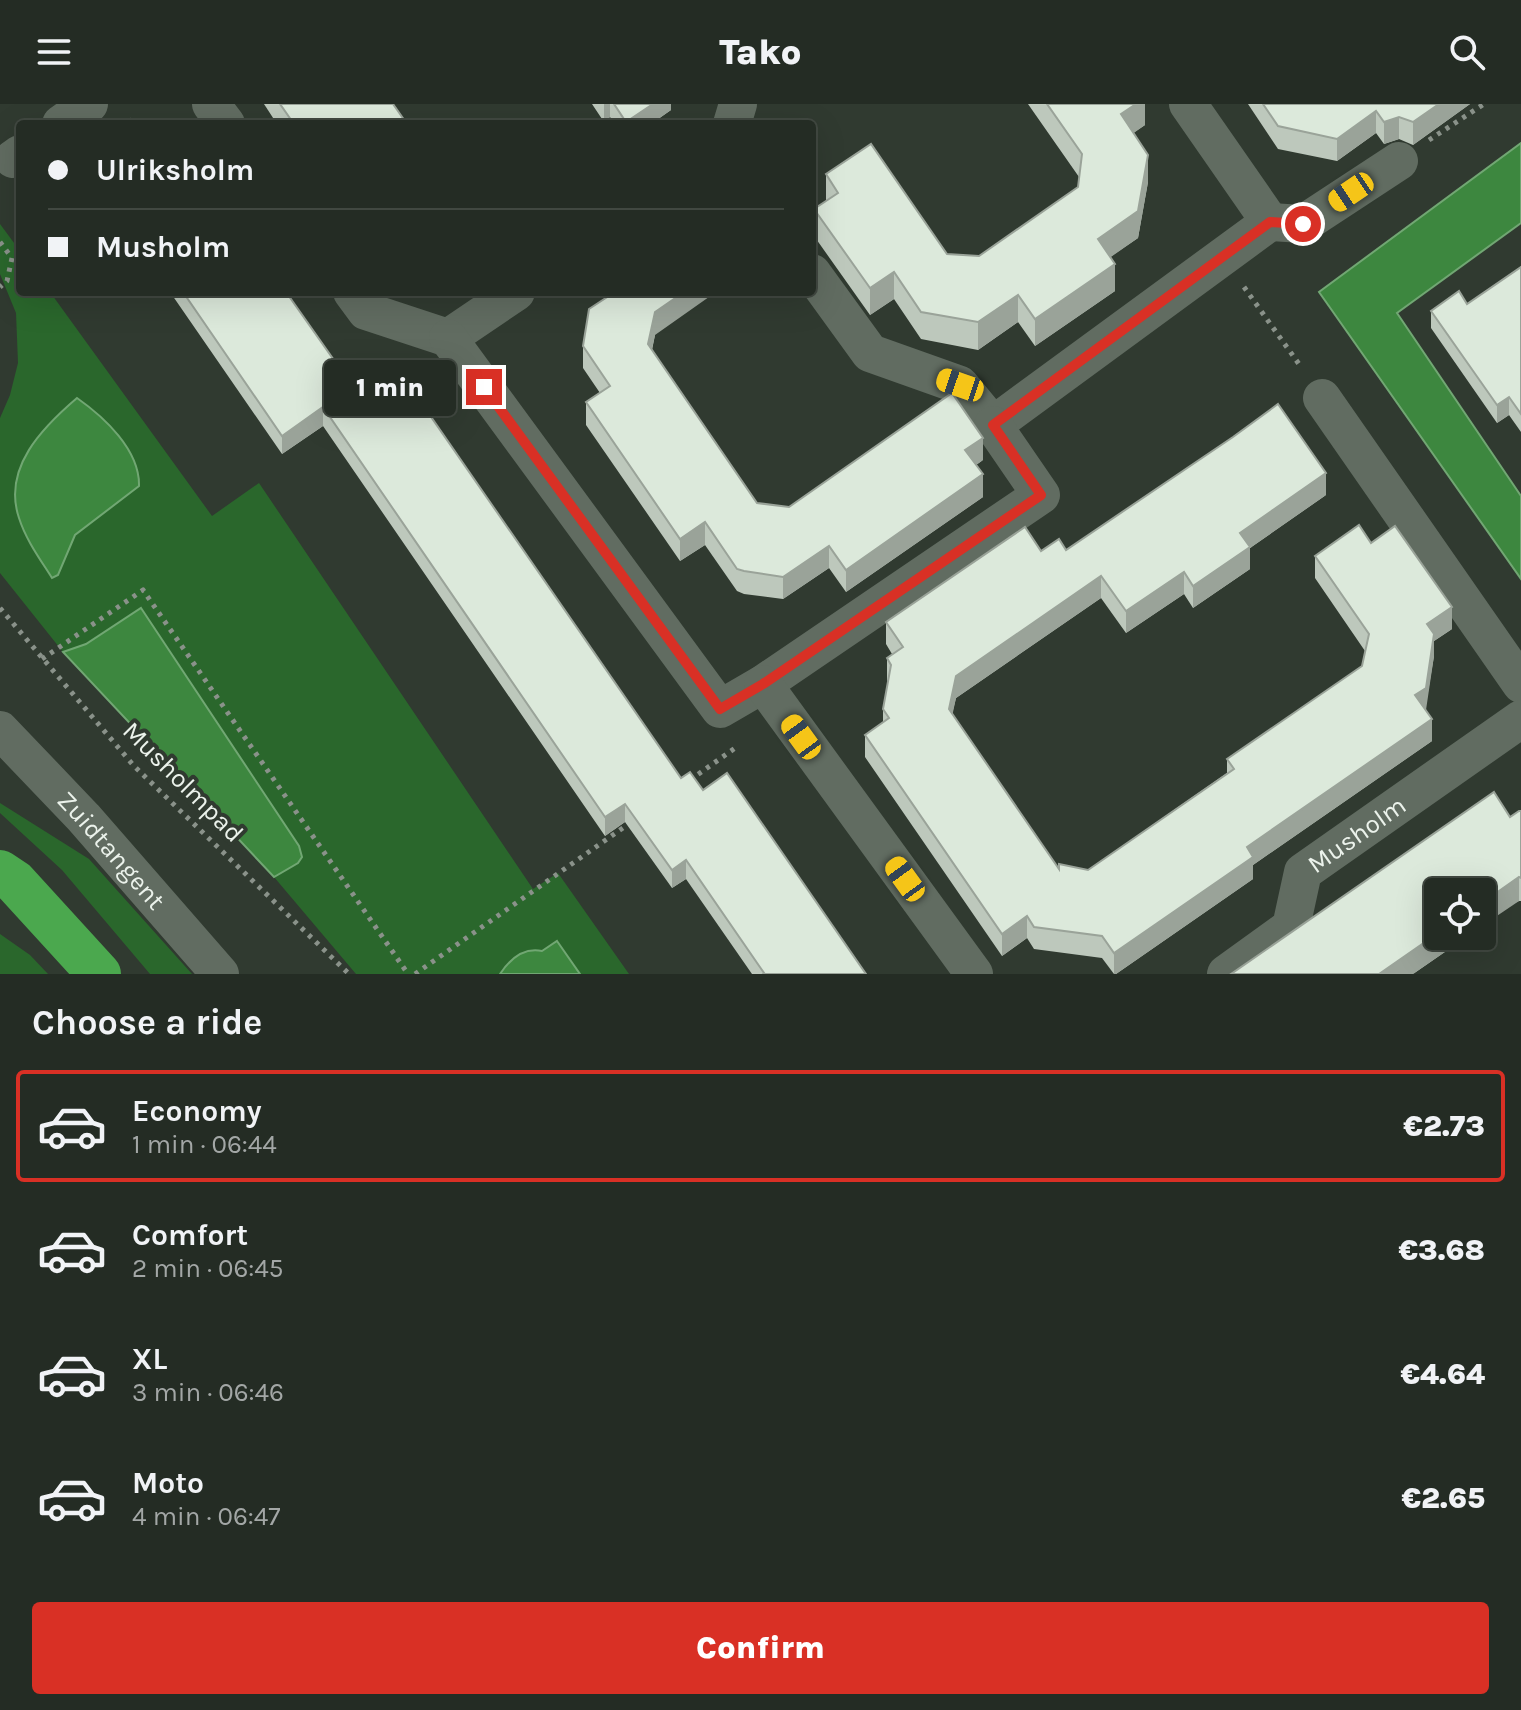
<!DOCTYPE html>
<html lang="en">
<head>
<meta charset="utf-8">
<style>
  :root { --surface:#242c24; --page:#303831; --text:#f1f3f6; --muted:#a3a7a6; --line:#414841; --accent:#d93025 }
  body { margin:0; font-family:Karla,sans-serif; background:var(--page); color:var(--text); height:100vh; display:flex; flex-direction:column; font-size:30px; white-space:nowrap }
  * { box-sizing:border-box; margin:0 }
  p { font-size:26px; color:var(--muted) }
  .icon { flex:none; width:44px; height:44px; fill:none; stroke:currentColor; stroke-width:2; stroke-linecap:round; stroke-linejoin:round }
  .map { position:relative; height:870px; overflow:hidden }
  .sheet { display:flex; flex-direction:column; background:var(--surface); flex:1 }
  .sheet>* { flex:none }
  .guide { position:absolute; left:16px; top:16px; width:800px; height:176px; border-radius:8px; box-shadow:0 8px 32px #0002,0 0 0 2px var(--line); display:grid; align-content:center; height:176px; padding:0 32px; background:var(--surface) }
  .tools { position:absolute; left:1424px; top:774px; display:grid; gap:16px }
  .tools a { display:grid; place-items:center; width:72px; height:72px; border-radius:8px; background:var(--surface); box-shadow:0 8px 32px #0002,0 0 0 2px var(--line); font-size:40px }
  .end { position:absolute; width:36px; height:36px; margin:-18px; border:10px solid #d93025; background:#fff; box-shadow:0 0 0 4px #fff }
  .from { border-radius:50% }
  .bubble { position:absolute; height:56px; border-radius:8px; background:var(--surface); box-shadow:0 8px 32px #0002,0 0 0 2px var(--line); font-size:26px; font-weight:800; line-height:56px; text-align:center }
  .car { position:absolute; width:24px; height:48px; margin:-24px -12px; border-radius:10px; box-shadow:0 0 6px 2px #0007; background:linear-gradient(#f5c518 24%,#345 0 40%,#f5c518 0 76%,#345 0 86%,#f5c518 0) }
  .guide b { display:flex; align-items:center; gap:28px; height:76px; font-size:30px }
  .guide b+b { border-top:2px solid var(--line) }
  .guide i { width:20px; height:20px; background:var(--text) }
  ul { padding:0; list-style:none }
  li { display:flex; align-items:center; gap:24px; height:112px; margin:0 16px 12px; padding:0 16px; border:4px solid transparent; border-radius:8px }
  li div { flex:1 }
  li b { display:block; font-size:30px }
  li em { font-style:normal; font-weight:800 }
  li.active { border-color:var(--accent) }
  li>.icon { width:72px; height:72px; stroke-width:1.5 }
  h2 { padding:0 32px; font-size:36px; line-height:96px }
  .button { display:flex; gap:16px; margin-top:auto; padding:16px 32px }
  .button a { flex:1; height:92px; border-radius:8px; background:var(--accent); color:#fff; font-size:32px; font-weight:800; line-height:92px; text-align:center }
  header { display:flex; justify-content:space-between; align-items:center; height:104px; padding:0 32px; background:var(--surface); font-size:36px; font-weight:800 }
  .map>svg:first-child { display:block }
</style>
</head>
<body>
<header><svg class="icon" aria-label="menu" viewBox="0 0 24 24"><path d="M4 6h16M4 12h16M4 18h16"/></svg>Tako<svg class="icon" aria-label="search" viewBox="0 0 24 24"><circle cx="10" cy="10" r="6"/><path d="M15 15l6 6"/></svg></header>
<div class="map">
<svg width="1521" height="870" viewBox="0 0 1521 870">
  <rect width="100%" height="100%" fill="#303a30"/>
  <g fill="#2a672c">
    <polygon points="0,120 20,147 20,188 50,188 212,412 259,379 533,785 558,769 629,870 580,870 557,837 550,844 503,866 500,870 356,870 274,773 298,759 141,504 86,540 63,548 0,469 0,314 10,291 18,259 16,209 0,170"/>
    <polygon points="0,699 89,755 192,870 150,870 62,766 0,709"/>
    <polygon points="0,830 30,851 48,870 0,870"/>
  </g>
  <g fill="#3d873f" stroke="#71a773" stroke-width="2">
    <polygon points="1521,39 1521,119 1397,209 1521,392 1521,475 1319,188"/>
    <path d="M77,294C104,313 140,346 139,382L75,431L58,471L52,474C40,455 26,436 19,414C2,364 43,323 77,294Z"/>
    <polygon points="141,504 299,742 302,753 298,759 274,773 63,548 86,540"/>
    <path d="M557,837L580,870H500C510,855 523,843 542,847Z"/>
  </g>
  <g fill="none" stroke-linecap="round" stroke-linejoin="round">
    <g stroke="#8a928a" stroke-width="5" stroke-dasharray="4 6" stroke-linecap="butt">
      <polyline points="1429,36 1484,0"/>
      <polyline points="0,138 12,154 7,177 0,183"/>
      <polyline points="1244,183 1301,263"/>
      <polyline points="0,504 134,662 349,870"/>
      <polyline points="42,555 143,486 408,870"/>
      <polyline points="690,676 738,642"/>
      <polyline points="415,870 630,719"/>
    </g>
    <g stroke="#616c61" stroke-width="38">
      <polyline points="211,0 226,20"/>
      <polyline points="61,20 89,0"/>
      <polyline points="732,20 738,0"/>
      <polyline points="13,55 20,50"/>
      <polyline points="1270,118 1303,120 1399,57"/>
      <polyline points="812,169 870,249 960,281 993,321 1270,118 1188,0"/>
      <polyline points="352,188 366,207 448,234 516,188"/>
      <polyline points="448,234 720,605 763,580 1041,391 993,321"/>
      <polyline points="1322,294 1521,580"/>
      <polyline points="763,580 974,870"/>
      <path id="s1" d="M0,626L84,714L220,870"/>
      <path id="s2" d="M1226,870L1291,823L1303,768L1521,615"/>
    </g>
    <polyline stroke="#4ba84e" stroke-width="44" points="0,768 15,778 99,870"/>
  </g>
  <g fill="#bdc8bc">
    <polygon points="264,0 393,0 407,20 277,20"/>
    <polygon points="592,0 671,0 671,6 651,20 615,20 610,13 604,18"/>
    <polygon points="1028,0 1145,0 1145,21 1133,29 1148,78 1138,134 1110,153 1115,187 1035,242 1018,218 978,246 921,235 894,195 870,211 814,132 814,105 826,97 826,70 947,150 979,152 1078,83 1079,73"/>
    <polygon points="1248,0 1470,0 1413,41 1399,35 1384,40 1376,29 1337,57 1278,45"/>
    <polygon points="1521,163 1521,328 1509,311 1497,319 1431,224 1431,207 1467,200"/>
    <polygon points="170,188 286,188 360,293 387,301 681,674 703,686 866,870 752,870 686,775 672,784 625,718 605,732 323,322 282,350"/>
    <polygon points="655,231 652,246 757,399 789,403 983,356 976,361 983,393 846,488 829,464 783,495 744,490 737,487 705,441 680,457 586,321 586,298 600,289 583,264 583,242"/>
    <polygon points="1326,391 1250,444 1250,465 1193,504 1184,490 1126,529 1101,494 956,594 952,610 1059,765 1088,766 1227,669 1227,655 1362,562 1365,547 1315,474 1315,452 1371,439 1452,525 1434,537 1434,552 1425,606 1432,637 1253,761 1253,775 1116,870 1114,870 1102,854 1034,845 1027,834 1002,852 865,653 865,631 883,619 883,605 888,578 887,576 887,554 892,550 886,540 886,518 1041,447 1066,446"/>
    <polygon points="1521,707 1521,797 1519,797 1438,832 1468,832 1413,870 1510,713"/>
  </g>
  <g fill="#9aa399">
    <polygon points="604,0 610,0 610,13 604,18"/>
    <polygon points="653,0 671,0 671,6 651,20 626,20 626,18"/>
    <polygon points="1136,0 1145,0 1145,21 1121,38 1121,10"/>
    <polygon points="1439,0 1470,0 1413,41 1413,18"/>
    <polygon points="1376,7 1376,29 1337,57 1337,35"/>
    <polygon points="1399,13 1399,35 1384,40 1384,18"/>
    <polygon points="1148,51 1148,78 1138,134 1098,162 1098,135"/>
    <polygon points="1115,160 1115,187 1035,242 1035,215"/>
    <polygon points="894,168 894,195 870,211 870,184"/>
    <polygon points="684,188 716,188 655,231 648,263 648,240 655,208"/>
    <polygon points="1018,191 1018,218 978,246 978,218"/>
    <polygon points="1509,293 1509,311 1497,319 1497,301"/>
    <polygon points="323,303 323,322 282,350 282,332"/>
    <polygon points="983,334 983,356 965,369 965,346"/>
    <polygon points="1326,369 1326,391 1250,444 1250,465 1193,504 1193,482 1240,429"/>
    <polygon points="983,370 983,393 846,488 846,466"/>
    <polygon points="705,418 705,441 680,457 680,435"/>
    <polygon points="829,442 829,464 783,495 783,473"/>
    <polygon points="1184,468 1184,490 1126,529 1126,507"/>
    <polygon points="1101,472 1101,494 956,594 949,627 949,605 956,572"/>
    <polygon points="1452,503 1452,525 1434,537 1434,552 1426,606 1415,613 1415,591 1427,520"/>
    <polygon points="1432,615 1432,637 1253,761 1253,775 1116,870 1114,870 1114,849 1247,743"/>
    <polygon points="625,700 625,718 605,732 605,713"/>
    <polygon points="686,756 686,775 672,784 672,766"/>
    <polygon points="1519,773 1519,797 1482,822 1482,799"/>
    <polygon points="1027,812 1027,834 1002,852 1002,830"/>
    <polygon points="1438,829 1438,832 1468,832 1413,870 1379,870"/>
  </g>
  <g fill="#dce9db" stroke="#9aa399" stroke-width="2">
    <polygon points="280,0 393,0 407,20 294,20"/>
    <polygon points="614,0 653,0 626,18"/>
    <polygon points="1047,0 1136,0 1121,10 1148,51 1138,107 1098,135 1115,160 1035,215 1018,191 978,218 921,208 894,168 870,184 814,105 838,89 826,70 871,40 947,150 979,152 1078,83 1082,50"/>
    <polygon points="1263,0 1439,0 1413,18 1399,13 1384,18 1376,7 1337,35 1278,22"/>
    <polygon points="130,15 134,20 122,20"/>
    <polygon points="1521,163 1521,310 1509,293 1497,301 1431,207 1459,187 1467,200"/>
    <polygon points="183,188 286,188 360,293 374,283 387,301 411,284 681,674 690,668 703,686 727,669 866,870 763,870 764,869 686,756 672,766 625,700 605,713 323,303 282,332"/>
    <polygon points="615,188 684,188 655,208 648,240 757,399 789,403 952,289 983,334 965,346 983,370 846,466 829,442 783,473 744,467 737,465 705,418 680,435 586,298 610,282 583,242 589,205"/>
    <polygon points="1278,300 1326,369 1240,429 1250,443 1193,482 1184,468 1126,507 1101,472 956,572 949,605 1059,765 1059,760 1088,766 1234,665 1227,655 1362,562 1369,530 1315,452 1359,421 1371,439 1395,422 1452,503 1427,520 1434,530 1426,584 1415,591 1432,615 1247,743 1253,753 1114,849 1102,832 1034,823 1027,812 1002,830 865,631 889,614 883,605 891,561 887,554 903,543 886,518 1025,423 1041,447 1059,435 1066,446 1233,333"/>
    <polygon points="1494,688 1510,713 1519,707 1521,707 1521,774 1519,773 1482,799 1482,788 1438,788 1438,829 1379,870 1231,870"/>
  </g>
  <g fill="none" stroke-linecap="round" stroke-linejoin="round">
    <polyline stroke="#d93025" stroke-width="10" points="484,283 720,605 763,580 1041,391 993,321 1270,118 1303,120"/>
  </g>
  <g text-anchor="middle" dominant-baseline="central" stroke-width="8" stroke-linejoin="round" paint-order="stroke">
    <g font-size="26" fill="#ebf2eb" stroke="#303a30">
      <text transform="translate(183 678) rotate(45)">Musholmpad</text>
      <text stroke="none"><textPath href="#s2" startOffset="202">Musholm</textPath></text>
      <text stroke="none"><textPath href="#s1" startOffset="164">Zuidtangent</textPath></text>
    </g>
  </g>
</svg>
<div class="tools">
<a><svg class="icon" aria-label="locate" viewBox="0 0 24 24"><circle cx="12" cy="12" r="6"/><path d="M12 2v4M12 18v4M2 12h4M18 12h4"/></svg></a>
</div>
<i class="end from" style="left:1303px;top:120px"></i>
<i class="end" style="left:484px;top:283px"></i>
<div class="bubble" style="left:324px;top:256px;width:132px">1 min</div>
<i class="car" style="left:1351px;top:88px;rotate:236deg"></i>
<i class="car" style="left:960px;top:281px;rotate:289deg"></i>
<i class="car" style="left:801px;top:633px;rotate:324deg"></i>
<i class="car" style="left:905px;top:775px;rotate:324deg"></i>
<div class="guide">
<b><i class="from"></i>Ulriksholm</b>
<b><i></i>Musholm</b>
</div>
</div>
<section class="sheet">
<h2>Choose a ride</h2>
<ul>
<li class="active"><svg class="icon" aria-label="car" viewBox="0 0 24 24"><path d="M5 17H2v-5l4-1 3-4h7l3 4 3 1v5h-3M9 17h6M6 11h13"/><circle cx="7" cy="17" r="2"/><circle cx="17" cy="17" r="2"/></svg><div><b>Economy</b><p>1 min · 06:44</p></div><em>€2.73</em></li>
<li><svg class="icon" aria-label="car" viewBox="0 0 24 24"><path d="M5 17H2v-5l4-1 3-4h7l3 4 3 1v5h-3M9 17h6M6 11h13"/><circle cx="7" cy="17" r="2"/><circle cx="17" cy="17" r="2"/></svg><div><b>Comfort</b><p>2 min · 06:45</p></div><em>€3.68</em></li>
<li><svg class="icon" aria-label="car" viewBox="0 0 24 24"><path d="M5 17H2v-5l4-1 3-4h7l3 4 3 1v5h-3M9 17h6M6 11h13"/><circle cx="7" cy="17" r="2"/><circle cx="17" cy="17" r="2"/></svg><div><b>XL</b><p>3 min · 06:46</p></div><em>€4.64</em></li>
<li><svg class="icon" aria-label="car" viewBox="0 0 24 24"><path d="M5 17H2v-5l4-1 3-4h7l3 4 3 1v5h-3M9 17h6M6 11h13"/><circle cx="7" cy="17" r="2"/><circle cx="17" cy="17" r="2"/></svg><div><b>Moto</b><p>4 min · 06:47</p></div><em>€2.65</em></li>
</ul>
<div class="button"><a>Confirm</a></div>
</section>
</body>
</html>
